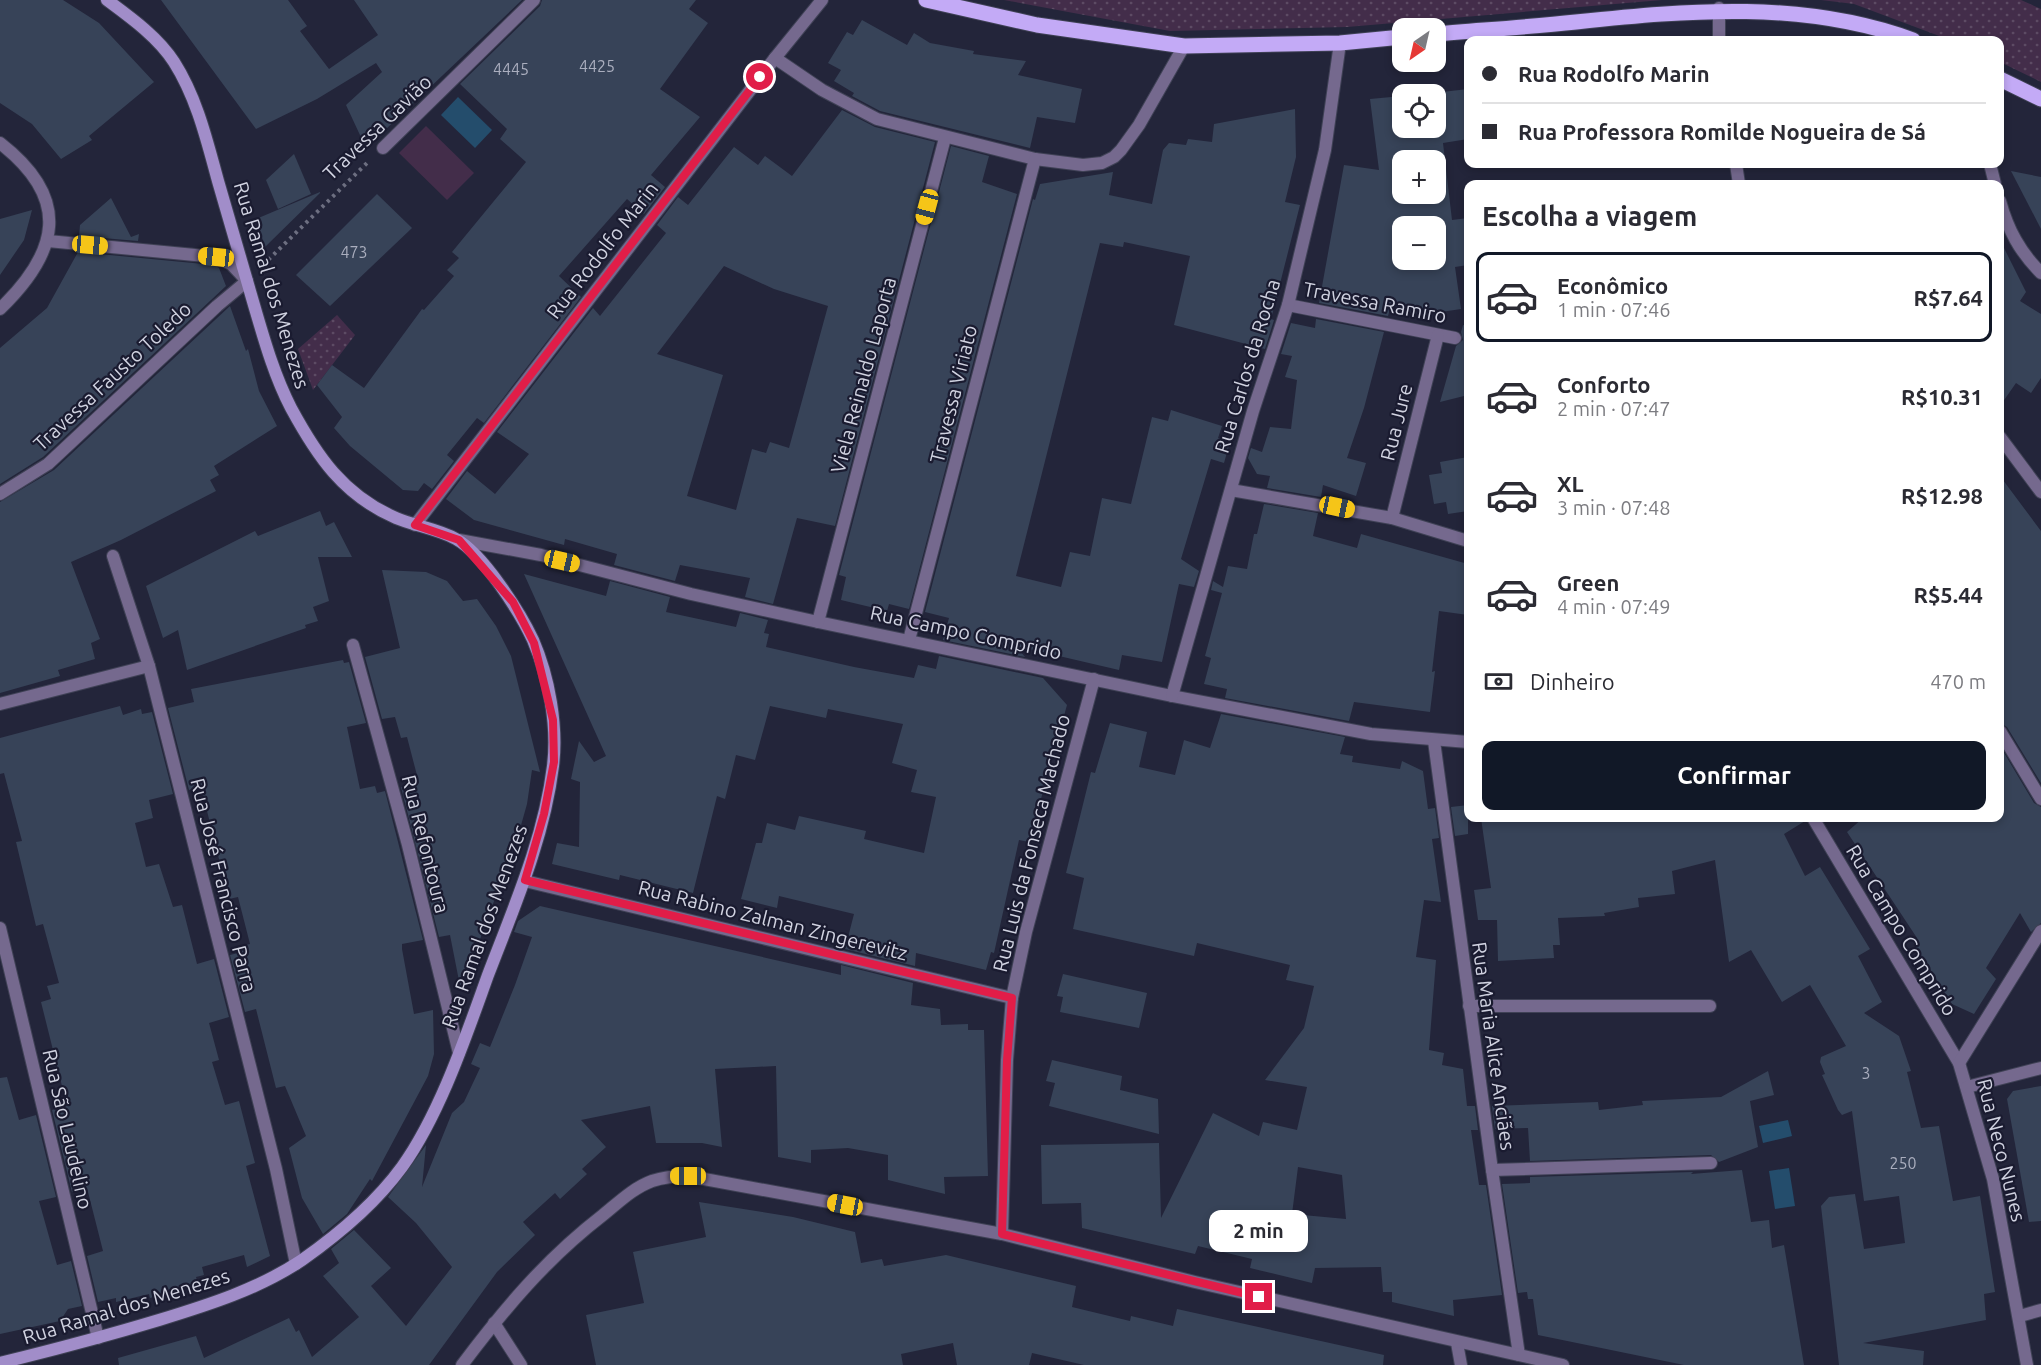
<!DOCTYPE html>
<html lang="pt">
<head>
<meta charset="utf-8">
<style>
  :root { --surface:#fff; --page:#f2f2f3; --text:#2b2b33; --muted:#7c7c81; --line:#e1e1e2; --accent:#111827 }
  body { margin:0; font-family:Ubuntu,sans-serif; background:var(--page); color:var(--text); height:100vh; display:flex; flex-direction:column; font-size:22px; white-space:nowrap }
  * { box-sizing:border-box; margin:0 }
  p { font-size:20px; color:var(--muted) }
  .icon { flex:none; width:33px; height:33px; fill:none; stroke:currentColor; stroke-width:2; stroke-linecap:round; stroke-linejoin:round }
  .map { position:relative; flex:1; overflow:hidden }
  .side { position:absolute; left:1464px; top:180px; width:540px; height:642px; display:flex; flex-direction:column; background:var(--surface); border-radius:12px; box-shadow:0 3px 9px #0003 }
  .side>* { flex:none }
  .top-card { position:absolute; left:1464px; top:36px; width:540px; height:132px; border-radius:12px; box-shadow:0 3px 9px #0003; display:grid; align-content:center; height:132px; padding:0 18px; background:var(--surface) }
  .needle { width:39px; rotate:214deg }
  .controls { position:absolute; left:1392px; top:18px; display:grid; gap:12px }
  .controls a { display:grid; place-items:center; width:54px; height:54px; border-radius:12px; background:var(--surface); box-shadow:0 3px 9px #0003; font-size:30px }
  .end { position:absolute; width:27px; height:27px; margin:-14px; border:8px solid #e11d48; background:#fff; box-shadow:0 0 0 3px #fff }
  .from { border-radius:50% }
  .bubble { position:absolute; height:42px; border-radius:12px; background:var(--surface); box-shadow:0 3px 9px #0003; font-size:20px; font-weight:600; line-height:42px; text-align:center }
  .car { position:absolute; width:18px; height:36px; margin:-18px -9px; border-radius:8px; box-shadow:0 0 4px 2px #0007; background:linear-gradient(#f5c518 24%,#345 0 40%,#f5c518 0 76%,#345 0 86%,#f5c518 0) }
  .top-card b { display:flex; align-items:center; gap:21px; height:57px; font-size:22px }
  .top-card b+b { border-top:2px solid var(--line) }
  .top-card i { width:15px; height:15px; background:var(--text) }
  ul { padding:0; list-style:none }
  li { display:flex; align-items:center; gap:18px; height:90px; margin:0 12px 9px; padding:0 6px; border:3px solid transparent; border-radius:12px }
  li div { flex:1 }
  li b { display:block; font-size:22px }
  li em { font-style:normal; font-weight:600 }
  li.on { border-color:var(--accent) }
  li>.icon { width:54px; height:54px; stroke-width:1.5 }
  h2 { padding:0 18px; font-size:27px; line-height:72px }
  .pay { display:flex; align-items:center; gap:15px; height:66px; padding:0 18px; font-size:22px }
  .pay p { margin-inline-start:auto }
  .cta { display:flex; gap:12px; margin-top:auto; padding:12px 18px }
  .cta a { flex:1; height:69px; border-radius:12px; background:var(--accent); color:#fff; font-size:24px; font-weight:600; line-height:69px; text-align:center }
  .map>svg:first-child { display:block }
</style>
</head>
<body>
<div class="map">
<svg width="2041" height="1365" viewBox="0 0 2041 1365">
  <defs>
    <pattern id="park-dots" width="8" height="8" patternUnits="userSpaceOnUse" patternTransform="scale(1.5)"><rect width="8" height="8" fill="#432d4a"/><path d="M2 2h.1M6 6h.1" fill="none" stroke="#5d4b64" stroke-width="1.8" stroke-linecap="round"/></pattern>
  </defs>
  <rect width="100%" height="100%" fill="#23253a"/>
  <g fill="url(#park-dots)">
    <polygon points="1004,0 1662,0 1347,27 1170,31"/>
    <polygon points="1821,0 2021,0 2041,9 2041,82 2000,62 2000,40 1950,40 1854,4"/>
    <polygon points="337,315 355,335 313,390 298,349"/>
  </g>
  <polygon fill="#432d4a" points="426,126 474,173 447,200 399,153"/>
  <g fill="#244d6c">
    <polygon points="458,97 492,130 475,148 441,115"/>
    <polygon points="1788,1120 1792,1136 1763,1143 1759,1126"/>
    <polygon points="1789,1168 1795,1206 1775,1209 1769,1171"/>
  </g>
  <g fill="#374358" fill-rule="evenodd">
    <polygon points="0,0 63,0 99,23 154,82 89,136 92,140 61,159 32,124 0,103"/>
    <polygon points="161,0 288,0 307,26 300,31 329,69 378,35 354,0 522,0 366,148 346,105 382,72 376,63 317,99 256,129"/>
    <polygon points="542,0 696,0 689,9 708,23 660,89 700,117 651,175 665,187 644,214 627,199 559,276 581,297 484,423 477,418 447,455 454,461 432,489 424,483 418,491 403,490 350,446 334,428 342,417 317,385 332,365 364,388 422,309 424,310 454,276 447,270 459,258 452,252 526,162 500,139 507,129 460,84 540,6"/>
    <polygon points="862,20 907,45 914,33 930,43 974,51 973,54 1026,61 1018,75 1082,89 1075,123 1037,117 1030,148 880,111 852,96 854,93 834,81 841,70 828,63 847,32 853,35"/>
    <path d="M1468,89V139L1443,143L1452,220L1468,218V265L1455,267L1461,309L1421,315L1390,309L1388,316L1319,303L1344,165L1379,170L1370,99L1402,96V128H1436V94H1425ZM1402,160H1436V194H1402ZM1402,226H1436V260H1402Z"/>
    <polygon points="1295,109 1296,157 1285,202 1300,205 1271,319 1274,320 1265,349 1174,325 1190,256 1124,242 1123,247 1100,243 1016,576 1061,587 1070,552 1090,556 1102,498 1131,504 1152,417 1168,421 1171,410 1222,426 1218,438 1230,442 1224,463 1211,459 1181,559 1199,571 1194,587 1179,584 1162,662 1122,655 1119,670 1016,646 1025,657 943,640 949,618 925,612 1033,199 1035,200 1040,184 1113,172 1109,195 1152,204 1163,150 1169,143 1186,145 1188,139 1212,142 1214,124"/>
    <path d="M842,110L875,127L935,142L835,526L797,518L773,604L745,597L750,578L680,565L675,581L614,565L617,554L565,539L564,545L474,520L446,499L467,471L495,494L529,454L497,432L593,308L600,316L666,233L657,225L678,197L688,205L734,147L758,165L765,156L792,176ZM724,266L774,289L828,306L789,448L770,442L766,453L752,449L736,510L687,496L723,375L657,354Z"/>
    <polygon points="951,146 989,156 982,182 1017,194 909,609 889,604 887,611 841,600 846,577 839,575"/>
    <polygon points="294,154 311,194 278,209 266,180"/>
    <polygon points="2011,171 2041,177 2041,229"/>
    <polygon points="320,192 320,193 265,247 256,219"/>
    <polygon points="377,194 412,228 330,306 296,275"/>
    <polygon points="111,198 131,237 139,234 138,241 79,236 80,225"/>
    <polygon points="32,210 24,240 0,275 0,219"/>
    <polygon points="2000,240 2026,292 2020,301 2041,314 2041,378 2031,393 2016,383 2000,406"/>
    <polygon points="78,252 214,265 219,268 226,286 43,457 0,484 0,348 47,308"/>
    <polygon points="230,306 246,351 248,349 259,391 277,426 214,466 219,475 210,480 216,491 121,540 71,562 100,639 91,643 95,659 58,670 60,676 0,693 0,502 54,470"/>
    <polygon points="1316,319 1384,332 1364,408 1347,458 1366,463 1356,496 1323,485 1321,497 1267,488 1270,476 1257,474 1248,458 1251,448 1262,452 1270,427 1291,429 1297,380 1285,377 1292,356 1281,354 1291,323 1315,328"/>
    <polygon points="1463,325 1468,326 1468,395 1440,402 1456,346 1463,340 1461,332"/>
    <polygon points="1468,457 1468,511 1448,514 1446,502 1434,504 1429,475 1442,473 1440,462"/>
    <polygon points="2000,476 2041,531 2041,783 2007,727 2000,723"/>
    <polygon points="1264,504 1318,513 1313,536 1357,548 1361,534 1468,564 1468,615 1439,611 1432,672 1435,671 1430,712 1354,702 1349,721 1225,698 1227,689 1204,684 1211,658 1205,656 1222,593 1211,590 1213,581 1223,587 1228,566 1247,569 1254,534 1257,534"/>
    <polygon points="320,511 326,526 334,522 352,557 318,557 329,601 313,607 318,621 305,625 306,628 187,670 178,630 163,638 146,586 255,531 258,536"/>
    <polygon points="382,570 426,572 447,581 463,601 477,599 496,626 511,656 540,772 532,770 527,804 518,836 461,991 450,935 439,937 401,787 419,783 407,737 401,738 395,717 382,719 365,657 400,648"/>
    <polygon points="524,574 606,596 610,581 670,597 666,612 736,627 740,613 768,620 764,633 769,634 766,647 854,667 914,678 918,665 936,669 939,656 1043,678 1067,705 1029,842 1019,840 994,953 991,952 986,970 916,953 915,966 845,949 854,914 779,896 777,908 741,899 756,843 762,843 767,823 795,830 799,816 866,831 864,839 924,853 936,797 911,792 917,770 892,763 903,724 828,709 826,718 770,706 755,760 736,755 725,799 717,796 693,893 620,875 619,880 552,864 557,843 579,847 580,782 571,779 579,741 594,762 606,756"/>
    <polygon points="343,660 344,663 349,662 366,723 347,727 360,789 375,786 377,793 385,791 423,940 402,944 402,949 414,1014 433,1010 434,1054 428,1076 372,1181 370,1179 347,1214 323,1234 302,1198 289,1148 306,1136 285,1086 276,1088 256,1009 245,1012 230,955 242,952 241,946 250,944 238,897 229,899 201,787 189,790 168,708 194,702 191,689"/>
    <polygon points="120,706 123,715 141,709 142,714 152,712 173,794 149,800 153,818 135,823 146,867 159,864 173,907 182,905 197,964 214,959 229,1017 209,1023 219,1060 212,1062 225,1105 239,1101 255,1163 246,1166 270,1256 247,1267 244,1255 202,1267 204,1275 196,1277 198,1284 150,1298 149,1294 116,1302 116,1298 98,1302 87,1256 103,1251 87,1188 72,1192 52,1110 67,1106 41,1002 51,999 47,986 59,983 43,924 36,926 16,842 22,841 4,773 0,774 0,738"/>
    <path d="M1221,714L1345,737L1340,754L1353,756L1352,762L1400,769L1402,761L1423,771L1428,809L1435,808L1439,838L1432,839L1441,902L1424,900L1416,957L1436,960L1429,1050L1444,1053L1442,1065L1463,1069L1467,1106H1475L1478,1130H1471L1479,1185H1486L1502,1295L1453,1300L1454,1316L1392,1302V1292H1383L1381,1267L1315,1268L1312,1283L1250,1268L1252,1259L1198,1246L1195,1254L1082,1228L1081,1203L1042,1204L1041,1145L1159,1143L1161,1218L1213,1113L1259,1136L1263,1122L1297,1130L1307,1087L1265,1080L1304,1028L1314,986L1286,980L1290,965L1197,943L1194,956L1073,929L1084,878L1066,873L1091,772L1095,773L1110,723L1147,732L1139,767L1175,775L1184,740L1210,748ZM1298,1167L1342,1175L1346,1219L1292,1214Z"/>
    <polygon points="2000,746 2034,803 2041,807 2041,923 2031,932 2020,913 1986,968 1996,979 1974,1014 1952,1004 1912,941 1917,938 1847,832 1863,818 2000,818"/>
    <polygon points="1468,805 1468,834 1455,836 1451,807"/>
    <polygon points="1481,818 1805,818 1805,821 1784,834 1805,876 1820,867 1870,949 1858,956 1882,1002 1864,1013 1899,1036 1911,1071 1907,1072 1921,1128 1939,1126 1953,1201 1980,1196 1995,1292 1984,1294 1986,1320 1863,1343 1924,1351 1923,1365 1839,1365 1821,1206 1829,1197 1855,1194 1864,1249 1905,1243 1899,1196 1864,1201 1852,1111 1842,1115 1838,1110 1822,1075 1825,1074 1820,1062 1821,1057 1846,1046 1810,985 1782,1002 1751,950 1729,962 1715,860 1672,871 1675,894 1638,898 1639,907 1604,913 1605,916 1558,918 1560,945 1553,945 1554,958 1498,961 1497,920 1478,920 1474,890 1491,888"/>
    <polygon points="540,906 841,975 841,965 913,983 911,1005 940,1009 941,1025 968,1024 968,1030 984,1030 988,1176 944,1177 945,1194 888,1180 888,1155 848,1148 811,1150 811,1163 778,1157 776,1066 715,1069 722,1147 702,1143 656,1143 650,1106 581,1120 606,1147 582,1169 587,1174 560,1199 555,1193 523,1222 535,1235 497,1272 429,1365 119,1365 118,1358 196,1336 204,1358 289,1318 296,1332 299,1330 312,1357 359,1317 323,1276 339,1263 331,1249 354,1230 391,1268 371,1286 406,1326 452,1267 416,1223 388,1197 426,1145 422,1187 452,1113 464,1102 480,1068 471,1064 480,1043 490,1047 515,985 532,937 514,932 518,921"/>
    <polygon points="1063,974 1147,993 1139,1028 1060,1012 1063,997 1057,996"/>
    <polygon points="1052,1060 1122,1076 1120,1090 1158,1099 1159,1134 1049,1106 1055,1083 1046,1081"/>
    <polygon points="1768,1071 1774,1095 1750,1101 1758,1147 1719,1162 1711,1155 1530,1161 1528,1128 1495,1129 1492,1106 1598,1102 1599,1110 1643,1105 1642,1101 1721,1097"/>
    <polygon points="7,1077 19,1120 36,1115 56,1197 39,1201 57,1265 71,1261 82,1306 68,1309 60,1321 0,1334 0,1078"/>
    <polygon points="2041,1086 2041,1221 2029,1222 2007,1099 2013,1091"/>
    <polygon points="1742,1170 1751,1222 1769,1220 1772,1248 1784,1245 1804,1365 1684,1365 1538,1335 1533,1299 1528,1299 1527,1292 1518,1293 1502,1184 1530,1183 1530,1177 1693,1172 1691,1174"/>
    <polygon points="699,1202 793,1217 855,1232 861,1263 882,1259 884,1266 946,1255 1076,1286 1072,1307 1130,1321 1131,1316 1173,1326 1177,1309 1384,1355 1383,1365 1084,1365 1032,1353 1029,1365 957,1365 953,1343 901,1354 903,1365 596,1365 586,1315 644,1303 633,1252 706,1237"/>
  </g>
  <g fill="none" stroke-linecap="round" stroke-linejoin="round">
    <g stroke="#3f4155" stroke-width="14">
      <polyline id="lane" points="48,241 216,257 231,264 247,281"/>
    </g>
    <g stroke="#3f4155" stroke-width="14">
      <g id="street">
        <polyline points="1719,8 1719,40"/>
        <polyline points="775,58 822,90 877,119 1035,159 1083,165 1102,163 1114,157 1121,150 1139,125 1184,46"/>
        <path d="M0,143C72,199 59,252 0,309"/>
        <polyline points="383,148 534,0"/>
        <polyline points="1736,164 1739,184"/>
        <polyline points="1990,164 1995,184"/>
        <path d="M2000,201C2008,230 2020,252 2041,273"/>
        <polyline points="1288,305 1455,338"/>
        <polyline points="2000,437 2041,492"/>
        <polyline points="1231,490 1392,518 1468,541"/>
        <polyline points="0,494 48,464 217,306 247,281"/>
        <polyline points="1392,518 1438,335"/>
        <polyline points="415,525 775,58 822,0"/>
        <polyline points="459,540 541,555 691,594 818,622 1172,696 1371,734 1468,742"/>
        <polyline points="113,556 149,666"/>
        <polyline points="818,622 945,138"/>
        <polyline points="909,640 1035,159"/>
        <polyline points="353,645 408,845 459,1053"/>
        <polyline points="1172,696 1253,411 1288,305 1325,150 1340,43"/>
        <polyline points="0,704 149,666 276,1169 296,1264"/>
        <polyline points="2000,731 2041,799"/>
        <polyline points="1434,741 1492,1170 1519,1355"/>
        <polyline points="1813,818 1959,1063 1993,1179 2027,1365"/>
        <polyline points="525,881 1012,998"/>
        <polyline points="0,928 98,1338"/>
        <polyline points="1469,1006 1710,1006"/>
        <polyline points="1959,1063 2041,931"/>
        <polyline points="1967,1087 2041,1068"/>
        <polyline points="1492,1170 1711,1163"/>
        <polyline points="1002,1234 1007,1060 1012,998 1026,932 1094,679"/>
        <polyline points="2020,1316 2041,1310"/>
        <polyline points="494,1323 521,1365"/>
        <polyline points="1457,1343 1461,1365"/>
        <path d="M462,1365C505,1308 546,1259 603,1215C618,1203 633,1188 652,1181C664,1177 675,1176 688,1176L1002,1234L1195,1282L1563,1365"/>
      </g>
    </g>
    <g stroke="#3f4155" stroke-width="14">
      <path id="secondary" d="M0,1363C53,1350 106,1336 159,1320C208,1305 259,1289 302,1260C339,1234 375,1204 402,1167C440,1114 466,1036 488,975C514,907 544,839 553,766C558,726 549,677 533,640C520,612 483,554 456,539C438,529 415,526 396,518C343,495 317,456 291,408C274,375 264,339 254,305C242,264 230,223 218,181C207,141 197,98 174,62C158,37 130,17 107,0"/>
    </g>
    <g stroke="#3f4155" stroke-width="17">
      <g id="primary">
        <polyline points="926,0 1037,25 1184,46 1340,43 1402,37"/>
        <path d="M1436,34C1482,30 1529,27 1576,22C1690,10 1804,0 1913,40"/>
        <polyline points="2000,79 2041,99"/>
      </g>
    </g>
    <polyline stroke="#6d6f81" stroke-width="4" stroke-dasharray="3 4.5" stroke-linecap="butt" points="263,265 369,161"/>
    <use href="#lane" stroke="#75698e" stroke-width="12"/>
    <use href="#street" stroke="#75698e" stroke-width="12"/>
    <use href="#secondary" stroke="#a18dc9" stroke-width="12"/>
    <use href="#primary" stroke="#c3aaf6" stroke-width="15"/>
  </g>
  <g fill="none" stroke-linecap="round" stroke-linejoin="round">
    <polyline stroke="#e11d48" stroke-width="8" points="760,77 415,525 459,540 513,602 534,643 553,720 554,762 544,814 525,880 1012,998 1007,1060 1002,1234 1259,1297"/>
  </g>
  <g text-anchor="middle" dominant-baseline="central" stroke-width="4.5" stroke-linejoin="round" paint-order="stroke">
    <g font-size="16" fill="#aaaebe">
      <text x="597" y="66">4425</text>
      <text x="511" y="69">4445</text>
      <text x="354" y="252">473</text>
      <text x="1866" y="1073">3</text>
      <text x="1903" y="1163">250</text>
    </g>
    <g font-size="20" fill="#d0d2e0" stroke="#1a1b30">
      <text transform="translate(377 127) rotate(-44)">Travessa Gavião</text>
      <text transform="translate(602 250) rotate(-52)">Rua Rodolfo Marin</text>
      <text transform="translate(272 285) rotate(73)">Rua Ramal dos Menezes</text>
      <text transform="translate(1375 302) rotate(11)">Travessa Ramiro</text>
      <text transform="translate(1247 366) rotate(-73)">Rua Carlos da Rocha</text>
      <text transform="translate(863 375) rotate(-75)">Viela Reinaldo Laporta</text>
      <text transform="translate(112 376) rotate(-43)">Travessa Fausto Toledo</text>
      <text transform="translate(953 394) rotate(-76)">Travessa Viriato</text>
      <text transform="translate(1396 422) rotate(-76)">Rua Jure</text>
      <text transform="translate(966 632) rotate(12)">Rua Campo Comprido</text>
      <text transform="translate(1031 843) rotate(-76)">Rua Luis da Fonseca Machado</text>
      <text transform="translate(426 844) rotate(76)">Rua Refontoura</text>
      <text transform="translate(224 885) rotate(76)">Rua José Francisco Parra</text>
      <text transform="translate(773 920) rotate(14)">Rua Rabino Zalman Zingerevitz</text>
      <text transform="translate(484 926) rotate(-70)">Rua Ramal dos Menezes</text>
      <text transform="translate(1902 930) rotate(59)">Rua Campo Comprido</text>
      <text transform="translate(1494 1046) rotate(82)">Rua Maria Alice Anciães</text>
      <text transform="translate(68 1129) rotate(77)">Rua São Laudelino</text>
      <text transform="translate(2002 1150) rotate(76)">Rua Neco Nunes</text>
      <text transform="translate(126 1306) rotate(-17)">Rua Ramal dos Menezes</text>
    </g>
  </g>
</svg>
<div class="controls">
<a><svg class="needle" viewBox="-14 -14 28 28"><path d="M0-13l5 13h-10z" fill="#e53935"/><path d="M0 13l5-13h-10z" fill="#7c7c81"/></svg></a>
<a><svg class="icon" aria-label="locate" viewBox="0 0 24 24"><circle cx="12" cy="12" r="6"/><path d="M12 2v4M12 18v4M2 12h4M18 12h4"/></svg></a>
<a>+</a>
<a>−</a>
</div>
<i class="end from" style="left:760px;top:77px"></i>
<i class="end" style="left:1259px;top:1297px"></i>
<div class="bubble" style="left:1209px;top:1210px;width:99px">2 min</div>
<i class="car" style="left:927px;top:207px;rotate:195deg"></i>
<i class="car" style="left:90px;top:245px;rotate:95deg"></i>
<i class="car" style="left:216px;top:257px;rotate:276deg"></i>
<i class="car" style="left:1337px;top:507px;rotate:102deg"></i>
<i class="car" style="left:562px;top:561px;rotate:103deg"></i>
<i class="car" style="left:688px;top:1176px;rotate:270deg"></i>
<i class="car" style="left:845px;top:1205px;rotate:281deg"></i>
<div class="top-card">
<b><i class="from"></i>Rua Rodolfo Marin</b>
<b><i></i>Rua Professora Romilde Nogueira de Sá</b>
</div>
<section class="side">
<h2>Escolha a viagem</h2>
<ul>
<li class="on"><svg class="icon" aria-label="car" viewBox="0 0 24 24"><path d="M5 17H2v-5l4-1 3-4h7l3 4 3 1v5h-3M9 17h6M6 11h13"/><circle cx="7" cy="17" r="2"/><circle cx="17" cy="17" r="2"/></svg><div><b>Econômico</b><p>1 min · 07:46</p></div><em>R$7.64</em></li>
<li><svg class="icon" aria-label="car" viewBox="0 0 24 24"><path d="M5 17H2v-5l4-1 3-4h7l3 4 3 1v5h-3M9 17h6M6 11h13"/><circle cx="7" cy="17" r="2"/><circle cx="17" cy="17" r="2"/></svg><div><b>Conforto</b><p>2 min · 07:47</p></div><em>R$10.31</em></li>
<li><svg class="icon" aria-label="car" viewBox="0 0 24 24"><path d="M5 17H2v-5l4-1 3-4h7l3 4 3 1v5h-3M9 17h6M6 11h13"/><circle cx="7" cy="17" r="2"/><circle cx="17" cy="17" r="2"/></svg><div><b>XL</b><p>3 min · 07:48</p></div><em>R$12.98</em></li>
<li><svg class="icon" aria-label="car" viewBox="0 0 24 24"><path d="M5 17H2v-5l4-1 3-4h7l3 4 3 1v5h-3M9 17h6M6 11h13"/><circle cx="7" cy="17" r="2"/><circle cx="17" cy="17" r="2"/></svg><div><b>Green</b><p>4 min · 07:49</p></div><em>R$5.44</em></li>
</ul>
<div class="pay"><svg class="icon" aria-label="cash" viewBox="0 0 24 24"><path d="M3 7h18v10H3z"/><circle cx="12" cy="12" r="2"/></svg>Dinheiro<p>470 m</p></div>
<div class="cta"><a>Confirmar</a></div>
</section>
</div>
</body>
</html>
